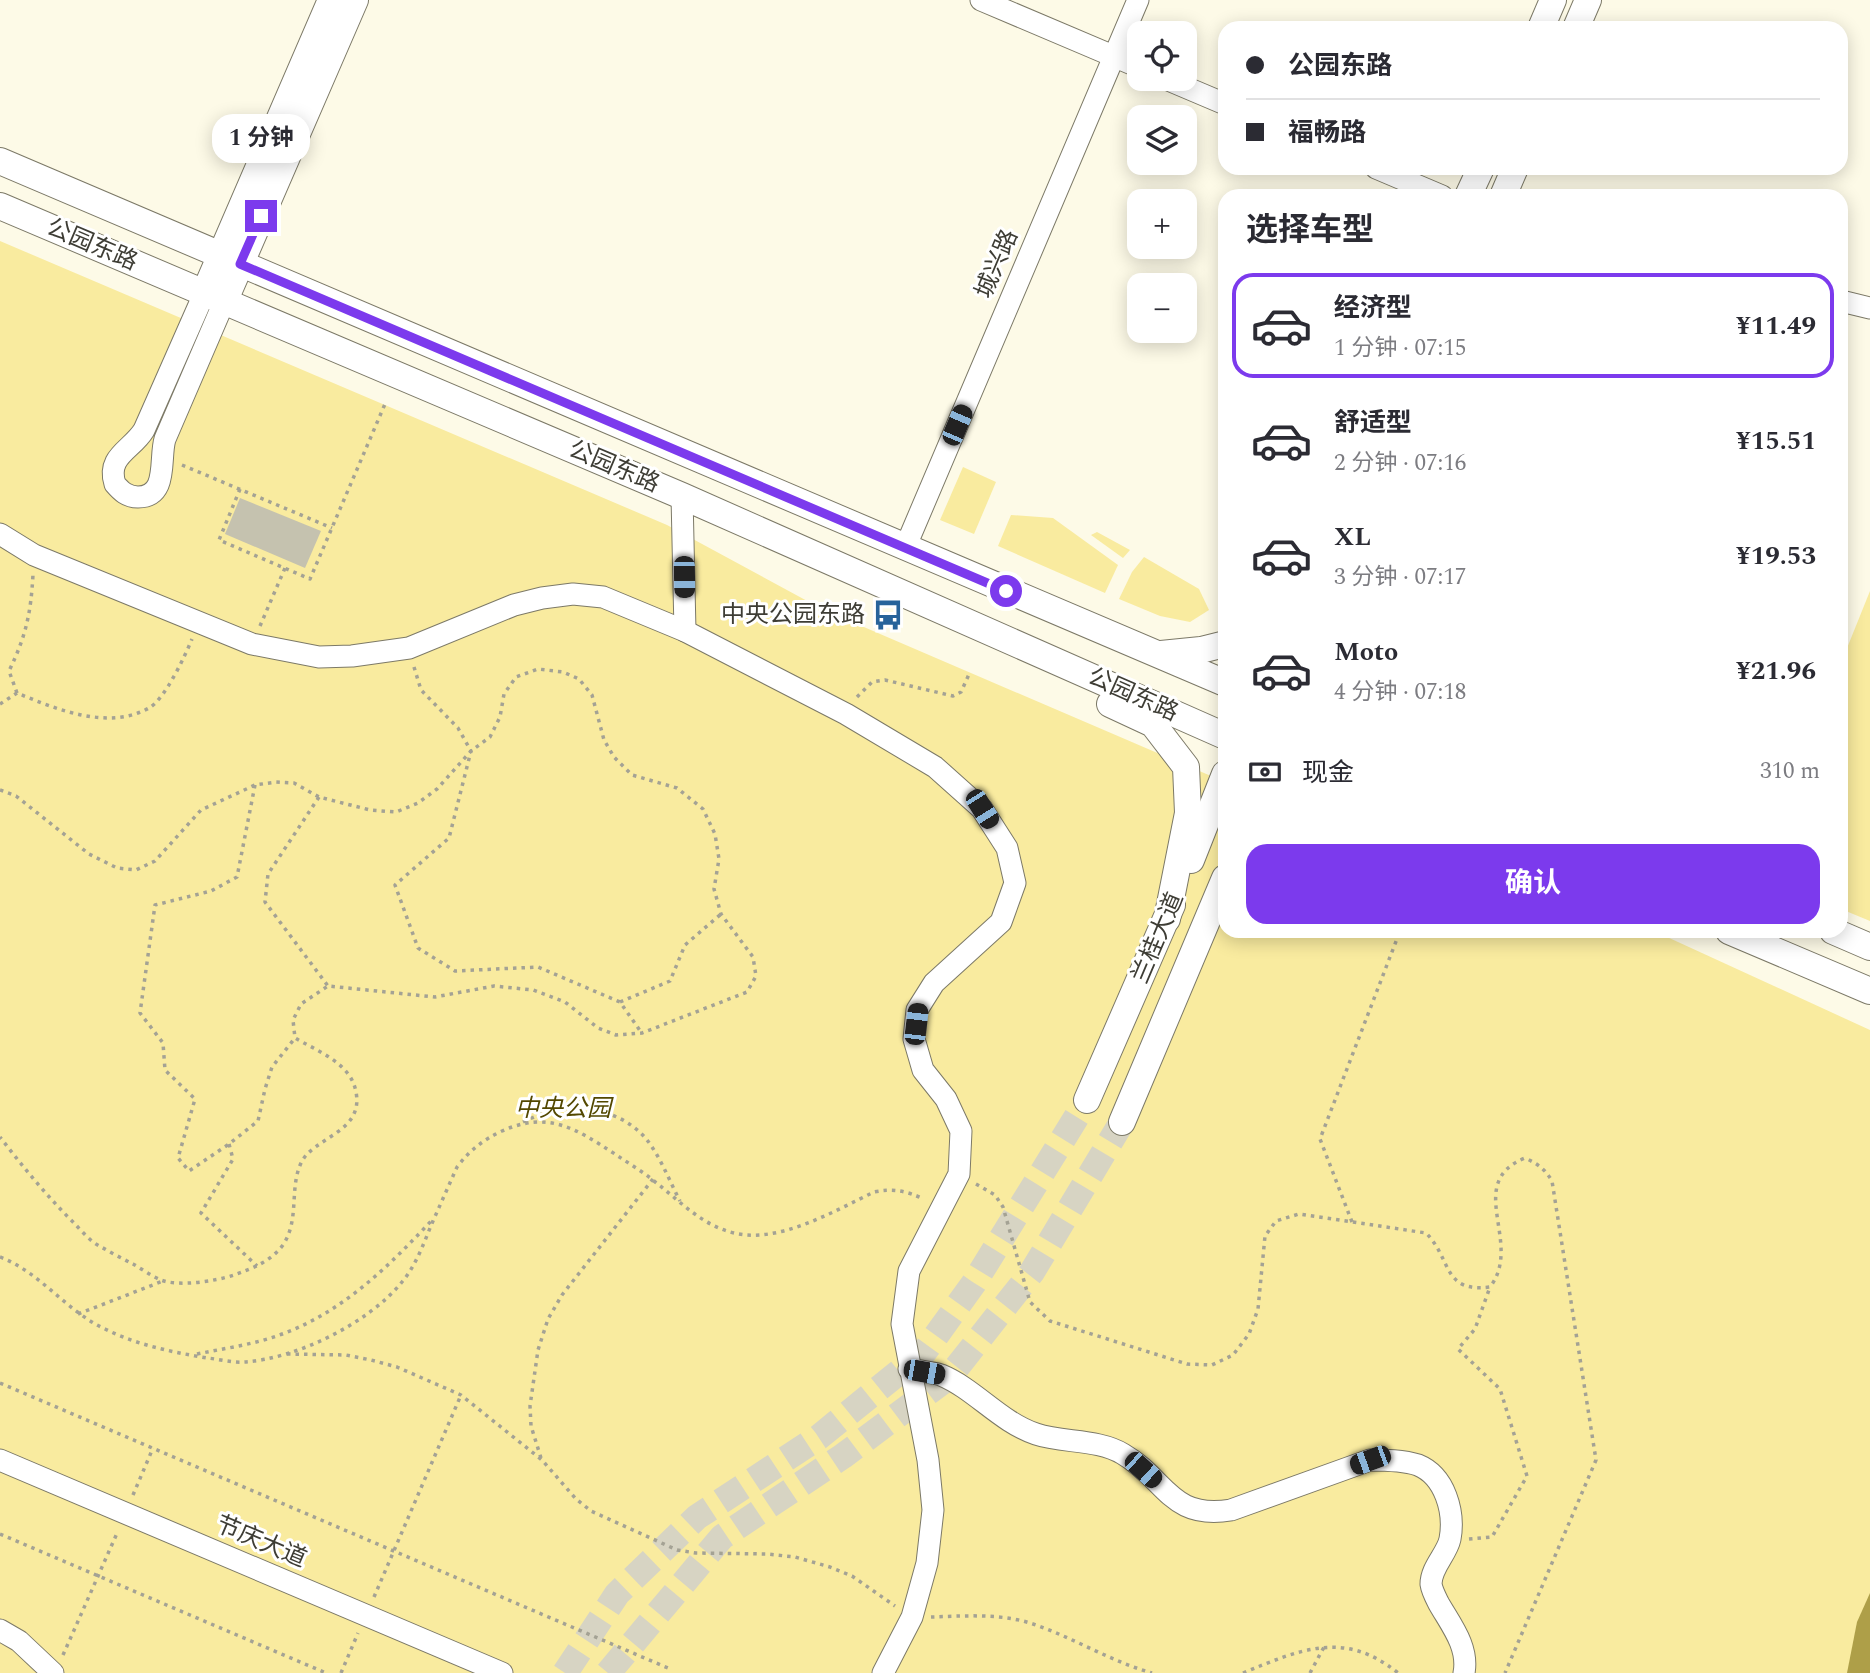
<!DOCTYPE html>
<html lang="zh">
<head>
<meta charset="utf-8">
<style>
  :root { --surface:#fff; --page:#f7f7f7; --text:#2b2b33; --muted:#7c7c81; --line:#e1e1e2; --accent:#7c3aed }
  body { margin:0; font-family:Spectral,"Noto Sans SC",serif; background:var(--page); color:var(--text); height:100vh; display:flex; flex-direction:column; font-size:26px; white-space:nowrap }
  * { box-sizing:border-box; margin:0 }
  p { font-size:23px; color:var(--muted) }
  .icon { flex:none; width:38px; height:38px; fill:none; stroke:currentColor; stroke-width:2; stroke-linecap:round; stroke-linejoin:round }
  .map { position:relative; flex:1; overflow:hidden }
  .drawer { position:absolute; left:1218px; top:189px; width:630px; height:749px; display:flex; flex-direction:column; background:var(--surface); border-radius:21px; box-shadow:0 4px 18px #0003 }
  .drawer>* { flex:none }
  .banner { position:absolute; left:1218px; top:21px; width:630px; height:154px; border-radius:21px; box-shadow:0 4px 18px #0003; display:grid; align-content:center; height:154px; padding:0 28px; background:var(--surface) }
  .fabs { position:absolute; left:1127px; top:21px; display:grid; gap:14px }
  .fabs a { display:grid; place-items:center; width:70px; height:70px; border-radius:14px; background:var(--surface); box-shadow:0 4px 18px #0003; font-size:35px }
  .end { position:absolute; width:32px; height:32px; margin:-16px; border:9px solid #7c3aed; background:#fff; box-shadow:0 0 0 4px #fff }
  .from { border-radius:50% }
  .bubble { position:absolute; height:49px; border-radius:21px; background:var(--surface); box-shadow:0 4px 18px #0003; font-size:23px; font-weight:700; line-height:49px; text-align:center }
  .car { position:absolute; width:21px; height:42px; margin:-21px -10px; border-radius:9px; box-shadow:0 0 5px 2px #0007; background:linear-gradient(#222 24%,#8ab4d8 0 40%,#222 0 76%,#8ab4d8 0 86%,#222 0) }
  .banner b { display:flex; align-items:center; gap:24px; height:66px; font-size:26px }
  .banner b+b { border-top:2px solid var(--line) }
  .banner i { width:18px; height:18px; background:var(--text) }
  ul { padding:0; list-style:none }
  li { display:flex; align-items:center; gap:21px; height:105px; margin:0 14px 10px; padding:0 14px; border:4px solid transparent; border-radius:21px }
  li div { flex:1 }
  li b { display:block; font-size:26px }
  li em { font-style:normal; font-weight:700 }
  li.on { border-color:var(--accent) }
  li>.icon { width:63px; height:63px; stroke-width:1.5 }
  h2 { padding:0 28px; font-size:32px; line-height:84px }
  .pay { display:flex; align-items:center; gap:18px; height:77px; padding:0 28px; font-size:26px }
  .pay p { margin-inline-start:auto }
  .cta { display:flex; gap:14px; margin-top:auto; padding:14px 28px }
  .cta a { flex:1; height:80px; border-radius:21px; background:var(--accent); color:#fff; font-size:28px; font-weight:700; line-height:80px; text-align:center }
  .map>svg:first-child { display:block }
</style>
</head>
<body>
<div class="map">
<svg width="1870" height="1673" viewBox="0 0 1870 1673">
  <rect width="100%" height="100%" fill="#fdfae7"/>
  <g fill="#f9eb9f">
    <polygon points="0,241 667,525 822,609 1225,782 1225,931 1654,931 1870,1030 1870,1673 0,1673"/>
    <polygon points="963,467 996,482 974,534 940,520"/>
    <polygon points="1011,515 1053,518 1118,565 1105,593 998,546"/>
    <polygon points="1097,532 1130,550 1123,558 1091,535"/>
    <polygon points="1144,557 1199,589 1209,610 1190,622 1160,616 1119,599 1132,572"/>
    <polygon points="1870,591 1870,921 1841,909 1841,663"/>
  </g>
  <polygon fill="#ae9f48" points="1870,1593 1870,1673 1847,1673 1857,1622"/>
  <polygon fill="#c5c2af" points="240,498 321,531 305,568 225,534"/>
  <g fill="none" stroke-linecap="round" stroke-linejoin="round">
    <g stroke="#d7d4c3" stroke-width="26" stroke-dasharray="26 13" stroke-linecap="butt">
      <polyline points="565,1673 617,1594 697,1517 819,1437 925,1351 974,1283 1087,1100"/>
      <polyline points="608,1673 722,1537 843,1456 950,1376 1032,1272 1122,1122"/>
    </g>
    <g stroke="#7c7967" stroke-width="23">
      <g id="minor">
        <polyline points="981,0 1139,67"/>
        <polyline points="1166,79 1225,104"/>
        <polyline points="1376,168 1442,196"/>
        <path d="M204,294L144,430C132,450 106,456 115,484C121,491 127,497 138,497C169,497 159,458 165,439L224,302"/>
        <polyline points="1841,301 1870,308"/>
        <polyline points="682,496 685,631"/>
        <polyline points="0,534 34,555 252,644 319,657 352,656 409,648 514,605 542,598 573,594 603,597 685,631 846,714 935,767 982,809 1007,848 1015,883 1001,922 934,983 917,1010 914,1039 923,1070 946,1099 961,1131 959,1174 909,1271 902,1324 928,1460 933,1510 927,1563 912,1617 883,1673"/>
        <polyline points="905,548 1138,0"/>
        <path d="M909,1369C919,1371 931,1372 941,1375C975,1389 1000,1422 1036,1434C1063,1443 1098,1439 1123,1454C1166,1479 1170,1520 1231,1510L1370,1460C1385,1460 1403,1460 1418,1465C1445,1476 1455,1512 1450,1539C1447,1554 1431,1567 1431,1584C1432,1591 1436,1598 1439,1604C1451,1625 1469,1647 1464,1673"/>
        <polyline points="0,1460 502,1673"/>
        <polyline points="0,1630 19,1641 53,1673"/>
      </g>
    </g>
    <g stroke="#7c7967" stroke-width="28">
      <g id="major">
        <polyline points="1541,28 1553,0"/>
        <polyline points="1576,28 1588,0"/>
        <polyline points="0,161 1225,683"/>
        <polyline points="1468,196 1481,168"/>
        <polyline points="1503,196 1515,168"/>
        <polyline points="0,206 682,496 1225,736"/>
        <polyline points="204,294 331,0"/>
        <polyline points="224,302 355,0"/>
        <polyline points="1161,654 1201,650 1225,644"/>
        <polyline points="1110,704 1153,724 1186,767 1188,813 1167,919"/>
        <polyline points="1191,860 1225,774"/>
        <polyline points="1729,931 1870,991"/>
        <polyline points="1833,931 1870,947"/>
        <polyline points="1087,1100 1172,905"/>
        <polyline points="1122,1122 1225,878"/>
      </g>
    </g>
    <g stroke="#a4a294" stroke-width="3.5" stroke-dasharray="3.5 5" stroke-linecap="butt">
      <polyline points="182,465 332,528"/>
      <polyline points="240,489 219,540 310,579 385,404"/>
      <polyline points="260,626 285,568"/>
      <polyline points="414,667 421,690 458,728 471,751 449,838 395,885 418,948 455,971 538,967 620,1002 641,1032"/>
      <path d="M17,693L9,671C26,636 31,613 33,574"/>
      <polyline points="857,697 872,682 885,680 953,696 961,692 970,672"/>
      <path d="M0,704L17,693C56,709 108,731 149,708C165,699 185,656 192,639"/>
      <polyline points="255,785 237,877 211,891 155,905 140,1013 163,1043 165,1070 195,1099 178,1158 189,1171 229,1144 258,1121 265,1089 272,1067 295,1038"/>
      <path d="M0,790L16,796L89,854L117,868L136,870L155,861L201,810L255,785L276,782L294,783L319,797L370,810L396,812L418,803L437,789L471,751L490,737L500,717L504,694L516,677L538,669L563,672L579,679L592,695L604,740L614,757L632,775L677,788L703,809L715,834L719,859L714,889L721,914L753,957L756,976L747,992L642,1033L616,1035L598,1028L565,1002L533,990L494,986L435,997L328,986L301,1004L293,1020L295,1038C317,1051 351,1063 356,1092C364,1133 313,1137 301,1163C289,1189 300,1219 283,1245C270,1262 253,1268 234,1275C216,1281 179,1287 161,1280C151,1276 142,1269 133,1264C121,1258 108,1251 96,1244C87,1238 80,1229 73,1222C46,1195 23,1167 0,1137"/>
      <polyline points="319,797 268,874 265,902 328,986"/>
      <polyline points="620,1002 670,981 685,945 721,914"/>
      <path d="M523,1122C534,1117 546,1111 558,1109C590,1103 631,1116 650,1144C662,1161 670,1182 680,1201"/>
      <polyline points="229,1144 233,1159 201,1213 257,1266"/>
      <path d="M976,1184L995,1195L1003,1207L1030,1302L1050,1321L1187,1364L1212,1365L1233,1355L1249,1334L1258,1309L1265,1236L1276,1221L1299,1214L1426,1233C1452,1259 1442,1293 1490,1287C1524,1243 1463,1183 1525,1158C1538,1164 1545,1169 1552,1181L1596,1460L1505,1673"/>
      <polyline points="1352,1222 1320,1139 1400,931"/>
      <path d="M0,1257C40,1272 66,1311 105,1329C137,1345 172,1352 207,1358C219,1359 232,1363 244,1362C296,1359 369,1323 402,1282C417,1264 424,1242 433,1221C441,1203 449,1185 457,1167C470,1150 483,1140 502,1131C549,1110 576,1129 615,1154C628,1163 642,1171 654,1181C680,1201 701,1225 734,1233C779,1244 834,1211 874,1192C894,1188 906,1191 924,1199"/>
      <polyline points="78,1314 163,1281"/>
      <path d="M197,1354C226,1348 257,1344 285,1333C345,1310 390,1265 433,1219"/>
      <polyline points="287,1354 346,1355 371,1360 397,1367 461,1395 542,1460 576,1499 591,1511 677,1550 696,1553 767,1554 795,1557 830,1567 852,1576 895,1606"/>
      <polyline points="0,1383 668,1668"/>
      <polyline points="541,1458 531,1426 530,1406 538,1350 548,1319 562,1295 653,1179"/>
      <polyline points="133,1495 153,1448"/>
      <polyline points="0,1534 326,1673"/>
      <polyline points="1469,1539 1492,1537 1527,1476 1500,1389 1458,1349 1475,1329 1490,1287"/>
      <polyline points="374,1597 461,1395"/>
      <path d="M931,1617C964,1616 1001,1613 1033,1624C1074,1638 1110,1661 1152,1673"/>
      <polyline points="63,1655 118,1531"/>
      <polyline points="341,1673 358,1633"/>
      <path d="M1243,1673C1299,1650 1344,1629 1398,1673"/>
      <polyline points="1310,1673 1324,1647"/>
    </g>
    <use href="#minor" stroke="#fff" stroke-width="21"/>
    <use href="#major" stroke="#fff" stroke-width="26"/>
  </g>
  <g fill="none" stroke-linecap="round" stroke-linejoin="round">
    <polyline stroke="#7c3aed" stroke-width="9" points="261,216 240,264 1006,591"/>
  </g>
  <defs>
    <g id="bus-bare" transform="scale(2.415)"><path d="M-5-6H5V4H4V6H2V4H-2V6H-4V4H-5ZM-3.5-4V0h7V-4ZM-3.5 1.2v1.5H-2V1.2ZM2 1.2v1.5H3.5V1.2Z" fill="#27639a" stroke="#fff" stroke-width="2.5" paint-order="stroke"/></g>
  </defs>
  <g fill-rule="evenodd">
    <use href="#bus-bare" x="888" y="615"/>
  </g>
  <g text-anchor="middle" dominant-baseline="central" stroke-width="6" stroke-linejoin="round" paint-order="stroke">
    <g font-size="24" fill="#3e3d35" stroke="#fff">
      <text transform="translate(92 245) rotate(23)">公园东路</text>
      <text transform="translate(997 264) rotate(-67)">城兴路</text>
      <text transform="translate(614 467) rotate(23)">公园东路</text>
      <text transform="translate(1133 695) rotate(24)">公园东路</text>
      <text transform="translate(1158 938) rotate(-67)">兰桂大道</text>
      <text transform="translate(261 1542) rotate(23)">节庆大道</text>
    </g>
    <g font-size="24" fill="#3e3d35" stroke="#fff" text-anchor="end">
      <text x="865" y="615">中央公园东路</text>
    </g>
    <g font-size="24" font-style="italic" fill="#534800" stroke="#fff">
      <text x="563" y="1109">中央公园</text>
    </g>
  </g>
</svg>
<div class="fabs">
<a><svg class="icon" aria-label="locate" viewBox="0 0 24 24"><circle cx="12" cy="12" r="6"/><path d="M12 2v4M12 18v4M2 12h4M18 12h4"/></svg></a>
<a><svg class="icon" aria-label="layers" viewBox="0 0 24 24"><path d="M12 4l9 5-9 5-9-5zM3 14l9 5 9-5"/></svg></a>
<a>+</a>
<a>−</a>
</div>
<i class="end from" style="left:1006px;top:591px"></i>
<i class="end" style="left:261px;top:216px"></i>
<div class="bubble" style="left:212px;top:114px;width:98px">1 分钟</div>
<i class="car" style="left:957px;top:425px;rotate:23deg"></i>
<i class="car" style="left:684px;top:577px;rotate:179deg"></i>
<i class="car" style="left:982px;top:809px;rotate:148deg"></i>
<i class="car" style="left:916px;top:1024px;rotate:7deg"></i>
<i class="car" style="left:924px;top:1372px;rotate:100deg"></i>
<i class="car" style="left:1370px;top:1460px;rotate:250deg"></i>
<i class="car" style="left:1143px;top:1470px;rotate:132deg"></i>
<div class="banner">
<b><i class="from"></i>公园东路</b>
<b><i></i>福畅路</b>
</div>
<section class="drawer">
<h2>选择车型</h2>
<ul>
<li class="on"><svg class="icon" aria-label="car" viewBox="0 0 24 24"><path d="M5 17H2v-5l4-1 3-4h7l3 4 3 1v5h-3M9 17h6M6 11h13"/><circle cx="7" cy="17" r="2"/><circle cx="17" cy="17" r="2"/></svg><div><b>经济型</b><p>1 分钟 · 07:15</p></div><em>¥11.49</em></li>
<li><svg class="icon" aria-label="car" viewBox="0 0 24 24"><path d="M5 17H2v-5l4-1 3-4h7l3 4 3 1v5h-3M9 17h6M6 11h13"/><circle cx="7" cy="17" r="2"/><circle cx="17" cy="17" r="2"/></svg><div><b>舒适型</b><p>2 分钟 · 07:16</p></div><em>¥15.51</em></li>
<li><svg class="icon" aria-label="car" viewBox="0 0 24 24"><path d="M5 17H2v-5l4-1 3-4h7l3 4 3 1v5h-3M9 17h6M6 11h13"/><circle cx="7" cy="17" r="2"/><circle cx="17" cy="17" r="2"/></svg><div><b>XL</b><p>3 分钟 · 07:17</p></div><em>¥19.53</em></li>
<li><svg class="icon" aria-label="car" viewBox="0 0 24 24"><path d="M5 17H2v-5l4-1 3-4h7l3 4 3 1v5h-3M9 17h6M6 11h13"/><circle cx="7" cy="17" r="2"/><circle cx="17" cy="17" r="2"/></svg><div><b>Moto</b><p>4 分钟 · 07:18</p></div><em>¥21.96</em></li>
</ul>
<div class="pay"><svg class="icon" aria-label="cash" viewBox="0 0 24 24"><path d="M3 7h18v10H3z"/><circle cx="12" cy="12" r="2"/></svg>现金<p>310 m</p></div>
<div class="cta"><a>确认</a></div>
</section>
</div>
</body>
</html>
